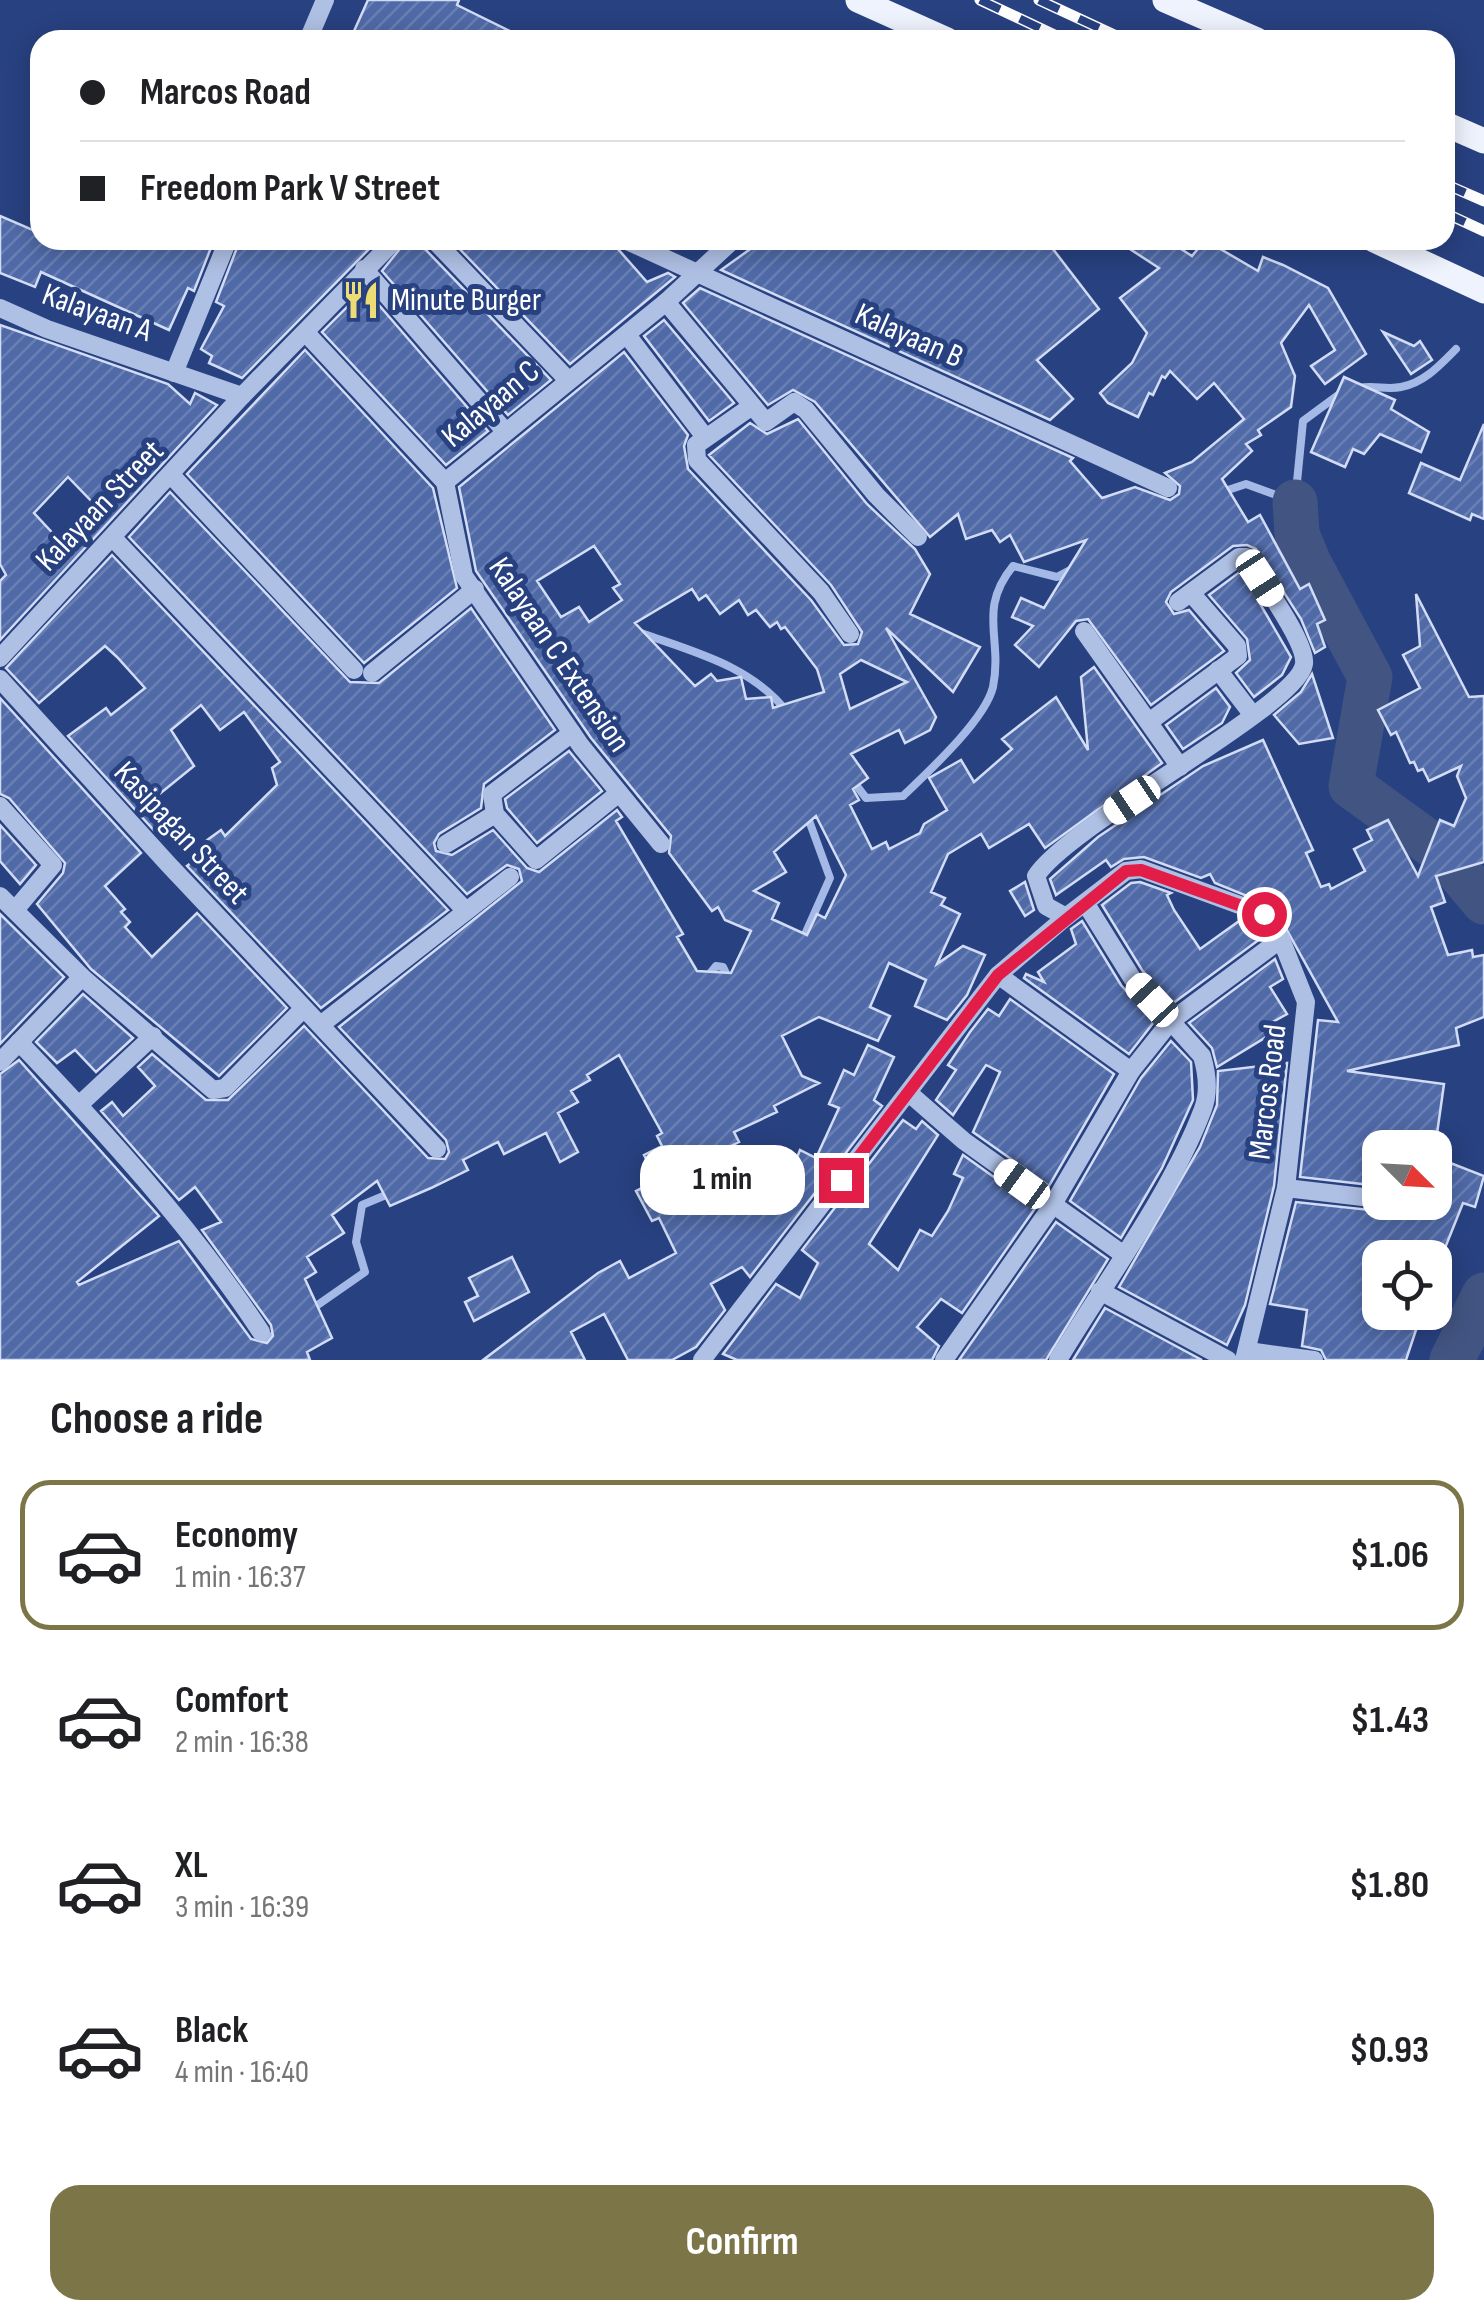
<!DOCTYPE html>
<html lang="en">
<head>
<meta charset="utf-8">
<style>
  :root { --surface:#fff; --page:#f2f2f2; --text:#202124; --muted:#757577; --line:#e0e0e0; --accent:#7c7548 }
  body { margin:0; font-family:"Sofia Sans Condensed",sans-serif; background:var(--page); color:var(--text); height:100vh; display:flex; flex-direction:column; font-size:38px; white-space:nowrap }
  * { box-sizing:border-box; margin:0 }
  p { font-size:32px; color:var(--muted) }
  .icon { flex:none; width:55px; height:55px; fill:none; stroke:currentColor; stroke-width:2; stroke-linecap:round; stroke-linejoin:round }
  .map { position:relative; height:1360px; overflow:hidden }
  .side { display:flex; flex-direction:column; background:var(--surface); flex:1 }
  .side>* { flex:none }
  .hud { position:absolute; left:30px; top:30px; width:1425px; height:220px; border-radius:30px; box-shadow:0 5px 25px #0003; display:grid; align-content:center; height:220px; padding:0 50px; background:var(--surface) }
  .needle { width:65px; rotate:114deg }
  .fabs { position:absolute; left:1362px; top:1130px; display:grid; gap:20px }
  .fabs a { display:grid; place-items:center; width:90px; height:90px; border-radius:20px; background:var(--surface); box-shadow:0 5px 25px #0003; font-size:50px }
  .end { position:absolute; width:45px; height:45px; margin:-22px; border:12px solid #e11d48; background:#fff; box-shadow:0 0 0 5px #fff }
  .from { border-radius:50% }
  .bubble { position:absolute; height:70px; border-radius:30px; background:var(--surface); box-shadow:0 5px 25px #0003; font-size:32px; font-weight:700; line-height:70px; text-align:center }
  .car { position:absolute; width:30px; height:60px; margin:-30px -15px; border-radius:12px; box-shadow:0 0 8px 2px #0007; background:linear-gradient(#fff 24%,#345 0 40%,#fff 0 76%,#345 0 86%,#fff 0) }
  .hud b { display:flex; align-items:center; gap:35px; height:95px; font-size:38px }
  .hud b+b { border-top:2px solid var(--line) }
  .hud i { width:25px; height:25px; background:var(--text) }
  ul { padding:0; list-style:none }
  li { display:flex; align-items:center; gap:30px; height:150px; margin:0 20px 15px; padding:0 30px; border:5px solid transparent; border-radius:30px }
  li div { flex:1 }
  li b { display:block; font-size:38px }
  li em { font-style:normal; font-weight:700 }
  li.current { border-color:var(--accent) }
  li>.icon { width:90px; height:90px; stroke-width:1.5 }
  h2 { padding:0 50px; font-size:45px; line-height:120px }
  .cta { display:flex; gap:20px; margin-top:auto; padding:20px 50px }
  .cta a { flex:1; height:115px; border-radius:30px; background:var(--accent); color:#fff; font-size:40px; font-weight:700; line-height:115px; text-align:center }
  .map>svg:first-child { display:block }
</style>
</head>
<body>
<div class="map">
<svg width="1484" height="1360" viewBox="0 0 1484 1360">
  <defs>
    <pattern id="building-hatch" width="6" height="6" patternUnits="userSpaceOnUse" patternTransform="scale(2.5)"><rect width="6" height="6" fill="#506aa8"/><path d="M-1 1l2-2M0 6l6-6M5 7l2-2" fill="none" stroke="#6a80b5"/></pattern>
  </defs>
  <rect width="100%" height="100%" fill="#284180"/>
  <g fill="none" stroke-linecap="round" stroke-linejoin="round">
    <g stroke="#a4b9e6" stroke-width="8">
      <path d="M1359,388C1374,385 1387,390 1401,387C1424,383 1440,365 1456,349"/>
      <polyline points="1222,492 1246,484 1295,502 1303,421 1341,393"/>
      <path d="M641,633C694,652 752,666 788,713"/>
      <path d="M853,781L866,798L903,796C928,772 985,720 993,687C1003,638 977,610 1013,566L1057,577L1072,569"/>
      <polyline points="802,941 830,878 807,815"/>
      <polyline points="707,977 716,966 723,967 728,978"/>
      <polyline points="309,1311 365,1272 356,1242 362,1205 393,1192"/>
      <polyline points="255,1348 281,1330"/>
    </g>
    <g stroke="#425482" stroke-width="45">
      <polyline points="1295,502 1297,534 1309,563 1370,677 1351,786 1442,852 1484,902"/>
      <polyline points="1452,1360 1484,1295"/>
    </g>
  </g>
  <g fill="url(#building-hatch)" stroke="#d2dcf5" stroke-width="2.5" fill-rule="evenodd">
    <polygon points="368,0 459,0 457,5 528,40 350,40"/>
    <polygon points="0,216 40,233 40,240 214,240 194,291 188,288 169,330 41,272 35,287 0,273"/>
    <polygon points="240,240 329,240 334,247 343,240 378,240 242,378 209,363 212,356 201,349 224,306 216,302"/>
    <polygon points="407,240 422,240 425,249 551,380 508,415 382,271"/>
    <polygon points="451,240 610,240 647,282 668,273 675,277 570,364"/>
    <polygon points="763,240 793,244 798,240 1046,240 1099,309 1037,360 1073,399 1050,420 721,270"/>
    <polygon points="1116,240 1167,240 1192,256 1205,240 1258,271 1263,257 1283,265 1328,288 1366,354 1325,384 1311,366 1335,350 1309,305 1281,343 1295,376 1291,407 1258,430 1261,435 1246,444 1252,451 1222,479 1248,522 1260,515 1300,589 1309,584 1325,620 1317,624 1325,647 1315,653 1301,619 1256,549 1247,545 1233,546 1171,592 1166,602 1174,614 1189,610 1224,651 1151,705 1088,619 1076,621 1039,667 1015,645 1033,626 1012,617 1021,598 1044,608 1086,540 1024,562 1010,535 1000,542 992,530 966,539 958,514 930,537 815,402 793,390 768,405 683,303 700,288 1073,458 1070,461 1102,498 1135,487 1170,500 1179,494 1180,486 1165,473 1192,462 1244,419 1214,383 1197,399 1170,371 1165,378 1162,376 1153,395 1149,393 1138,417 1108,403 1100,393 1132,363 1147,333 1120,298 1159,268"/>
    <polygon points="365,289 488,431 446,465 322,332"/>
    <polygon points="664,320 734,403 709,421 644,336"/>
    <path d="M0,325L168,384L190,404L195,393L217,405L0,640V581L6,575L0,564ZM68,477L96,506L61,542L34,513Z"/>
    <polygon points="1383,332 1414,346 1420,341 1432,360 1411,374"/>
    <polygon points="305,350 433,488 457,588 364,663 187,474"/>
    <path d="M624,352L688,435L684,446L688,469L811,600L844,645L858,644L862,632L831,585L709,455L750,423L767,434L798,419L867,504L915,549L930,574L910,614L980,647L953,692L886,628L936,717L930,730L905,743L899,730L851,754L868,778L853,789L859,800L850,805L872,849L886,842L889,849L920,833L924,824L947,810L929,778L961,760L974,782L1012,749L1002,739L1056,697L1088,750L1081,677L1094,667L1162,763L1045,848L1029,824L989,848L981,834L948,854L931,892L945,898L941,905L960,914L937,964L963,946L985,955L967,995L947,1020L915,1006L926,980L889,963L870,1007L890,1016L878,1041L819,1017L782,1036L802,1076L819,1083L774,1106L777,1112L734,1132L739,1142L717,1153L735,1191L746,1185L757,1206L783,1154L796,1160L800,1150L816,1158L839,1108L829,1104L844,1070L854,1075L868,1045L894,1057L874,1100L882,1106L750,1277L742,1267L711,1284L725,1310L696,1347L672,1360H628L604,1314L571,1332L585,1360H483L598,1273L620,1261L629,1278L676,1253L659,1218L652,1221L636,1191L657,1180L644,1155L662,1146L657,1136L662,1133L619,1055L587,1075L590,1080L571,1091L578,1102L558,1113L578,1152L560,1162L546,1133L504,1154L498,1142L463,1160L468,1170L431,1188L390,1206L377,1181L332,1215L344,1233L307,1257L316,1272L305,1279L332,1338L307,1352L310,1360H0V1074L19,1060L159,1216L77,1282L79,1285L179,1241L251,1339L267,1343L273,1336L271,1325L202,1230L221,1222L195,1187L179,1200L101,1111L112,1102L123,1116L155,1086L138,1067L152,1054L206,1100H228L304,1026L428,1158L445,1159L449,1152L446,1140L339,1027L522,881L519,869L507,865L467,894L129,537L170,492L350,682L379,683L471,608L555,730L484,784L481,808L439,834L434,843L436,851L452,855L493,830L527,868L539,872L617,810L622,817L616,821L683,934L677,937L697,971L731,973L751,931L725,920L718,907L712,911L669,853L671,836L591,738L476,571L459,487ZM594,546L620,584L613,588L622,600L589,622L579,607L561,617L537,581ZM692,589L699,600L706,595L720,614L739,600L748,615L756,610L770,627L777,622L781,629L785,627L817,669L824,692L773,708L771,697L746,699L741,677L717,681L711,674L695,686L635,623ZM861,660L907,682L850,709L840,674ZM816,816L846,875L825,918L817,914L807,935L772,919L779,903L754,891L786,872L774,852Z"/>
    <polygon points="1344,377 1395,400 1391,409 1429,432 1421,452 1380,434 1364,454 1353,449 1345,467 1311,452"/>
    <polygon points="1484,424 1484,519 1472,514 1470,520 1409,493 1421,463 1460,480"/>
    <polygon points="112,555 448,910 321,1008 187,866 208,850 203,843 221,830 225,836 277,785 272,768 280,762 244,712 220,730 201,705 171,730 194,766 157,796 163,804 157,808 173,829 161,838 68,736 106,708 111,715 145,688 117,657 105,646 39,703 6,668"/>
    <polygon points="1241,571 1291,657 1282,675 1254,697 1236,673 1250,660 1247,639 1209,595"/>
    <polygon points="1416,594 1469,697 1484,696 1484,862 1436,876 1445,902 1431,907 1448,955 1472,950 1473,957 1484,955 1484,1017 1456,1028 1459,1045 1347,1071 1444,1084 1435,1148 1380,1148 1380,1186 1300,1177 1318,1020 1338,1022 1274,907 1215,883 1210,874 1201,878 1144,857 1124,859 1111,867 1106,860 1056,895 1050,879 1098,837 1203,766 1263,740 1313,850 1306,853 1321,887 1329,884 1331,889 1365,871 1354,849 1372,840 1367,830 1388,820 1418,876 1440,820 1454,826 1466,798 1457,776 1461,766 1429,781 1423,769 1418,771 1414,762 1410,763 1396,732 1391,735 1378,710 1420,688 1403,655 1420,646"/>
    <polygon points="1312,674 1333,738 1299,744 1274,715 1301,692"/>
    <polygon points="1216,688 1230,707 1222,723 1183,749 1166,725"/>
    <polygon points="0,698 141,853 105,886 125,909 121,912 130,922 125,927 152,957 197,913 287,1008 219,1076 91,969 37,904 63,873 65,863 9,798 0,794"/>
    <polygon points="569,751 602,791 537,843 507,808 505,799"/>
    <polygon points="0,825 36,865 20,884 0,861"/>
    <polygon points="1025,882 1034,910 1025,916 1010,891"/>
    <polygon points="1140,882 1171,893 1167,895 1174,910 1200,949 1242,919 1256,924 1264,936 1172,1004 1142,970 1102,905 1131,883"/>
    <polygon points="0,914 64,977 0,1044"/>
    <polygon points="1082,921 1121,985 1154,1022 1129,1054 1024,978 1026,974 1044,982 1038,972 1076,944 1071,929"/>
    <polygon points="1275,959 1283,979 1270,987 1287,1014 1271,1023 1276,1031 1217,1067 1212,1048 1189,1023"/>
    <polygon points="83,994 133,1038 96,1072 75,1050 57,1063 36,1042"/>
    <polygon points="1010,999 1114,1074 1049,1186 973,1132 1000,1072 986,1065 953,1115 936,1100 956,1070 948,1065 970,1032 988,1009 999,1016"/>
    <polygon points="1171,1041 1191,1062 1193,1100 1162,1168 1121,1238 1070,1201 1141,1078"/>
    <polygon points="1287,1063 1274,1186 1245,1305 1227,1345 1119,1287 1200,1147 1217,1105 1218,1071"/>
    <polygon points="903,1120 916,1129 922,1121 938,1135 869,1244 898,1270 920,1230 932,1236 948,1211 963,1178 954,1174 963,1155 1036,1207 962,1313 941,1299 917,1327 939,1346 932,1360 737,1360 723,1354 776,1284 800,1298 818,1263 802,1250"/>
    <polygon points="1435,1157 1484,1176 1475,1207 1463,1203 1441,1258 1380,1258 1380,1312 1422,1312 1406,1360 1326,1360 1321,1350 1302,1346 1307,1310 1270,1304 1296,1202 1379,1211 1392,1202 1435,1202"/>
    <polygon points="1056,1222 1108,1259 1046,1360 959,1360"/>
    <polygon points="512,1257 529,1292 474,1321 465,1302 478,1296 469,1278"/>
    <polygon points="1105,1308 1202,1360 1073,1360"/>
  </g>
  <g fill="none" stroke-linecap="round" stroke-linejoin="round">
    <g stroke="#afc0e5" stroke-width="18">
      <polyline points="308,40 325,0"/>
      <polyline points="434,240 567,379"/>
      <polyline points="625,240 1168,488"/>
      <polyline points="364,269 505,431"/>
      <polyline points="666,302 766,422 794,402 806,410 876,495 918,537"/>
      <polyline points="0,308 47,329 242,396"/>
      <polyline points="306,333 445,482"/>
      <polyline points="627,335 705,437"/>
      <polyline points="174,373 228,240"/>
      <polyline points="752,406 696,445 697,460 821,592 850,634"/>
      <polyline points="172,476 354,670"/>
      <polyline points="445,482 464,576 581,746 661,844"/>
      <polyline points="445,482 666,302 733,240"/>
      <polyline points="113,538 466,911"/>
      <path d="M1178,602L1239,557H1246C1259,577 1307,642 1304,664C1298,706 1069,824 1036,876L1046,906L1066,917L1126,871L1141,869L1264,914L1281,939L1306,1002L1286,1188L1244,1360"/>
      <polyline points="1084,631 1180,767"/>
      <polyline points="0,658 242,396 395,240"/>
      <polyline points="1218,670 1252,714"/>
      <polyline points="372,673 475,589"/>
      <polyline points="0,679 168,864 437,1149"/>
      <polyline points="1149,722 1238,656 1237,646 1191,593"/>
      <polyline points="572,733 492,794 495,814 536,860 619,793"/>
      <polyline points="0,806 53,865 15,910"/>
      <polyline points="446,844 495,814"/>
      <polyline points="0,896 82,977 213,1090 225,1088 303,1009"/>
      <polyline points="998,975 1131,1071"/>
      <polyline points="323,1023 510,877"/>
      <path d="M19,1042C107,1134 191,1226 261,1332"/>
      <polyline points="0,1062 82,977"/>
      <polyline points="910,1094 964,1141 1124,1255"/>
      <polyline points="79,1105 153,1036"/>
      <polyline points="1286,1188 1380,1199"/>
      <polyline points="1100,1291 1228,1360"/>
      <polyline points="1248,1351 1314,1360"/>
      <polyline points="702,1360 998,975 1066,917"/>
      <polyline points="944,1360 1052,1206 1131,1071 1171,1021 1281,939"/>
      <path d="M1058,1360C1106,1280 1170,1196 1203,1109C1209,1093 1207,1073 1202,1056L1132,978L1086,904"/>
    </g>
    <g stroke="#eff3fd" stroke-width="25">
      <polyline points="858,0 947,40"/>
      <polyline points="1165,0 1257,40"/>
      <polyline points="1445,124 1484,141"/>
      <polyline points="1374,240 1484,291"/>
    </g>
    <g stroke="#fff" stroke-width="11">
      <g id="rail">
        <polyline points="980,0 1065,40"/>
        <polyline points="1039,0 1125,40"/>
        <polyline points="1445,184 1484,201"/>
        <polyline points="1445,213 1484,231"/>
      </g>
    </g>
    <use href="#rail" stroke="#284180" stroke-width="8" stroke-dasharray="22" stroke-linecap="butt"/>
  </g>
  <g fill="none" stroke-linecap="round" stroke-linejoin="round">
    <polyline stroke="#e11d48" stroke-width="12" points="841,1180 998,975 1126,871 1141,870 1264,914"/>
  </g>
  <defs>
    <g id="restaurant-bare" transform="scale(3)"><path d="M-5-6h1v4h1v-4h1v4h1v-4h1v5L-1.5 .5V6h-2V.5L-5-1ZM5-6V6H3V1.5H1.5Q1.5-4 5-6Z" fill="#eddc75" stroke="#284180" stroke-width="2.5" paint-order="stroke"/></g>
  </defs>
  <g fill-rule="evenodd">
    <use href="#restaurant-bare" x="361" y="300"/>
  </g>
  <g text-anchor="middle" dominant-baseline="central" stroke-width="10" stroke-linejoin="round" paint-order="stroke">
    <g font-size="32" fill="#fff" stroke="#284180" text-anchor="start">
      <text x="391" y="300">Minute Burger</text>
    </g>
    <g font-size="32" fill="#fff" stroke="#284180">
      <text transform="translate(97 313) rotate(20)">Kalayaan A</text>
      <text transform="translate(909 336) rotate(24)">Kalayaan B</text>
      <text transform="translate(491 404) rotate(-40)">Kalayaan C</text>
      <text transform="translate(100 506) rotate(-46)">Kalayaan Street</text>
      <text transform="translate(559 655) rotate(56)">Kalayaan C Extension</text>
      <text transform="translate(181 833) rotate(47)">Kasipagan Street</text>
      <text transform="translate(1268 1092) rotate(-83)">Marcos Road</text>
    </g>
  </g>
</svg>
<div class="fabs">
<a><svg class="needle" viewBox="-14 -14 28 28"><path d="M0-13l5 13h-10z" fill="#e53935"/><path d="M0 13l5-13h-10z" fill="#757577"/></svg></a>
<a><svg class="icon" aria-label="locate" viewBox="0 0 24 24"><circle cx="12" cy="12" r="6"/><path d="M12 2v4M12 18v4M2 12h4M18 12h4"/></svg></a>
</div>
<i class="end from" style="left:1264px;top:914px"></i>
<i class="end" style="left:841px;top:1180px"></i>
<div class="bubble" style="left:640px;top:1145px;width:165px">1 min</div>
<i class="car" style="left:1260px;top:578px;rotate:147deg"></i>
<i class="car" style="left:1132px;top:800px;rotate:236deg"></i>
<i class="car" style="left:1152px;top:1000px;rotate:317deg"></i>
<i class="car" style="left:1022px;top:1184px;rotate:306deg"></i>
<div class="hud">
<b><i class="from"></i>Marcos Road</b>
<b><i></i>Freedom Park V Street</b>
</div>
</div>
<section class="side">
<h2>Choose a ride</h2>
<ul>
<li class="current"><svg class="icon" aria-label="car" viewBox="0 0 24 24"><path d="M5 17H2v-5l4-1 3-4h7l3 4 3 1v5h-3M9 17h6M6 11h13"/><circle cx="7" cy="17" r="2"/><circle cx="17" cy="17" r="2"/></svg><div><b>Economy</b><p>1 min · 16:37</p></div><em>$1.06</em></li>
<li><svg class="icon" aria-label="car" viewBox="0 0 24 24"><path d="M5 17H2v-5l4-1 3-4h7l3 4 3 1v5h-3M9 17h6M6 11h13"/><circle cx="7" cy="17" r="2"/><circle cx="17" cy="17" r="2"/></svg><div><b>Comfort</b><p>2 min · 16:38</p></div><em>$1.43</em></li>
<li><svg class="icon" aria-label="car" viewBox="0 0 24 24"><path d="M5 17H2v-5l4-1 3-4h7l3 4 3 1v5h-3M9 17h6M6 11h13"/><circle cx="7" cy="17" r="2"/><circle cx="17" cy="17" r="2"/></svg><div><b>XL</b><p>3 min · 16:39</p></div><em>$1.80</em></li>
<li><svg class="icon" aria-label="car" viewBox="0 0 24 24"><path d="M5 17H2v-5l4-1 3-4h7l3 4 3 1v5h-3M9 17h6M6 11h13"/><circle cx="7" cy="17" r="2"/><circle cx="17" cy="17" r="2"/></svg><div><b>Black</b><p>4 min · 16:40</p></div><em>$0.93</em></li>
</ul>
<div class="cta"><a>Confirm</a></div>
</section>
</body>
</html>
